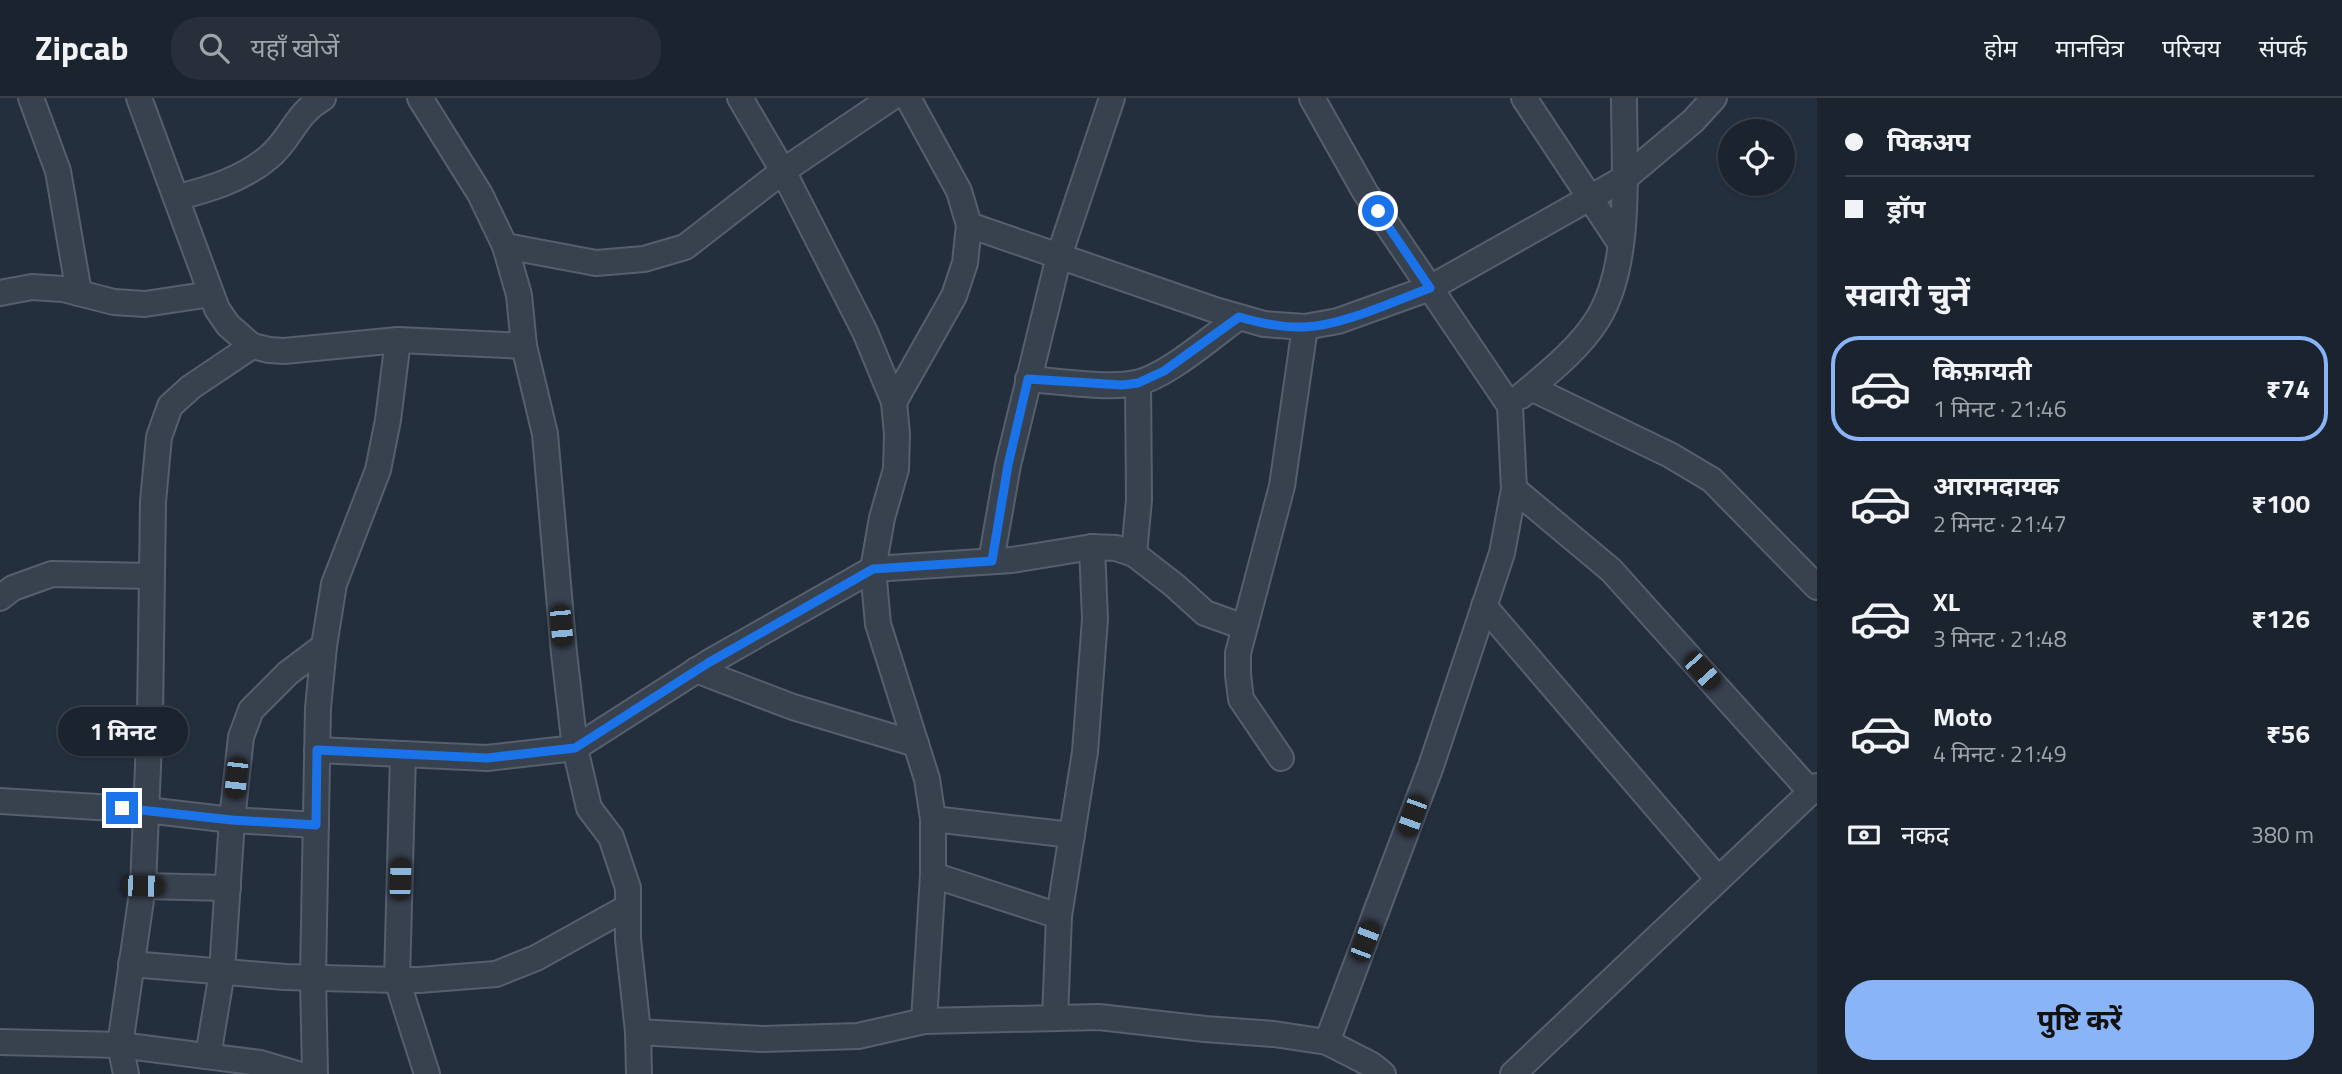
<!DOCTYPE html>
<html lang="hi">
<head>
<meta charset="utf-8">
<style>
  :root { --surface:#1b232e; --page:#282f3a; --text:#f1f3f6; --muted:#a0a4aa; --line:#39404a; --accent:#8ab4f8 }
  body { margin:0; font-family:"Titillium Web","Noto Sans Devanagari",sans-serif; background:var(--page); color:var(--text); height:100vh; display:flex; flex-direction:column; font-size:26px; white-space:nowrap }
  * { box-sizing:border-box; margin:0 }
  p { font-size:23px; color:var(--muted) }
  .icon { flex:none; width:38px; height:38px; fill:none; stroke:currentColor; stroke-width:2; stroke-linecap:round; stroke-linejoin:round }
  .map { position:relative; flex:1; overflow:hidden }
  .side { display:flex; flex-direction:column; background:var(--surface); width:525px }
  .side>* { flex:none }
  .guide { display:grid; align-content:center; height:154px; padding:0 28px; background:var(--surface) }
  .buttons { position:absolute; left:1718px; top:21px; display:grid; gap:14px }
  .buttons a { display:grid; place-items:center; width:77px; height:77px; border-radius:50%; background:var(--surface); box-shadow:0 2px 5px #0004,0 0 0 2px var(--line); font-size:35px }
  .end { position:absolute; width:32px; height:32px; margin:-16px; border:9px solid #1a73e8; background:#fff; box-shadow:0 0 0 4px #fff }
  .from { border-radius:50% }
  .bubble { position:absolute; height:49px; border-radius:24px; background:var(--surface); box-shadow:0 2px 5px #0004,0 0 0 2px var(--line); font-size:23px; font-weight:700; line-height:49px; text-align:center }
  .car { position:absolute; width:21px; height:42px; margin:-21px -10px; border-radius:9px; box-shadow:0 0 5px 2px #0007; background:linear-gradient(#222 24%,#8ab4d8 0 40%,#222 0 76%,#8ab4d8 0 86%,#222 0) }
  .guide b { display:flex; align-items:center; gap:24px; height:66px; font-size:26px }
  .guide b+b { border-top:2px solid var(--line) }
  .guide i { width:18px; height:18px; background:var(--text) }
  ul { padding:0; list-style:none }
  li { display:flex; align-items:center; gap:21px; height:105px; margin:0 14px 10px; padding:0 14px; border:4px solid transparent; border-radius:28px }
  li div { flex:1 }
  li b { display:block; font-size:26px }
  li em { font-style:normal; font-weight:700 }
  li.selected { border-color:var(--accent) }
  li>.icon { width:63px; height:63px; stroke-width:1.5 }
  h2 { padding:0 28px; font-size:32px; line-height:84px }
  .pay { display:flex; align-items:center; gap:18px; height:77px; padding:0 28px; font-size:26px }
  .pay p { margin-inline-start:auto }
  .primary-button { display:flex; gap:14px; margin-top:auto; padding:14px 28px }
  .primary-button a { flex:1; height:80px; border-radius:28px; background:var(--accent); color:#111; font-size:28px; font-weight:700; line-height:80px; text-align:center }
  header { display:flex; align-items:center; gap:42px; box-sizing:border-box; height:98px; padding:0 35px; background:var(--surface); border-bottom:2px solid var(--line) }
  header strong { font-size:33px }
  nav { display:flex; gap:38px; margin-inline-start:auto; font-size:24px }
  .search { width:490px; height:63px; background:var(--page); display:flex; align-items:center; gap:18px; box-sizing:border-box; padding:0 24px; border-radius:28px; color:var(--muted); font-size:26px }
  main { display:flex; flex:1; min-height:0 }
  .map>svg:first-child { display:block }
</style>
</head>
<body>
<header>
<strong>Zipcab</strong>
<div class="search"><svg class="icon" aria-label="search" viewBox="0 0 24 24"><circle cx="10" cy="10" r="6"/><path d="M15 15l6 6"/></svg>यहाँ खोजें</div>
<nav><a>होम</a><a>मानचित्र</a><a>परिचय</a><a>संपर्क</a></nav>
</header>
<main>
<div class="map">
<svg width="1817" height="976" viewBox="0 0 1817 976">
  <rect width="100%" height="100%" fill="#242f3e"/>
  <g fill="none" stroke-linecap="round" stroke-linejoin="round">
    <g stroke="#565f6c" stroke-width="28">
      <g id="minor">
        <polyline points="31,0 58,73 79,195"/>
        <polyline points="139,0 217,211 228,227 252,248 269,252 284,253 398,242 524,248"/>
        <polyline points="420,0 480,96 505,148 519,197 524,248 545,336 564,555 575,650 589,710 611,739 628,790 628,841 638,934 639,976"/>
        <polyline points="740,0 783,73 865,234 894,304 897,336 896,371 882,420 873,471 878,526 927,681 933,721 933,777 924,923"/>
        <polyline points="1312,0 1365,94 1510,308 1514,391 1502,455 1431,668 1327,944"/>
        <polyline points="1524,0 1620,145"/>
        <path d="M176,100C209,91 242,82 269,59C291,41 295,16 323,0"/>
        <polyline points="969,127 1215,212 1264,226 1305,229 1338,223 1430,190 1625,80 1693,23 1714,0"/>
        <polyline points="505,148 596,165 644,161 685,149 783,73 891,0"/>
        <polyline points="0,195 32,189 63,191 114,204 145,206 211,196"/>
        <path d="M1028,281C1058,283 1109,291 1136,285C1166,279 1213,238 1239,219"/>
        <polyline points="1531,290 1670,357 1712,382 1817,489"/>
        <path d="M1521,298C1548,275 1578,252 1597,222C1633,166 1624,65 1624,0"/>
        <polyline points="894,304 954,198 965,165 969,127 959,93 908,0"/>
        <polyline points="1514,391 1611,472 1811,694"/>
        <polyline points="1134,456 1139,402 1138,285"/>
        <polyline points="991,463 1008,367 1059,158 1112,0"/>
        <polyline points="0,500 13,490 52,476 152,478"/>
        <polyline points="1484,508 1718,781"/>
        <polyline points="696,572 793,609 916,646"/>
        <polyline points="317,652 487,660 575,650 708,565 873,471 1012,462 1092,449 1116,450 1134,456 1174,487 1205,515 1244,529"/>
        <polyline points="403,656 397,882 427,976"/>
        <polyline points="1281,660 1241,601 1238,577 1238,555 1282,388 1305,229"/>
        <polyline points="0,703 146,712 232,722 316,727"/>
        <polyline points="933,721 1072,737"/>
        <polyline points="933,777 1059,818"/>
        <polyline points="143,788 228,790"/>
        <polyline points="131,866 285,879 397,882 419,882 496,876 536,860 628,809"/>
        <polyline points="1055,920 1059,818 1085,654 1095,521 1092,449"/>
        <polyline points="638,934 762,941 858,938 924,923 1099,919 1205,931 1274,936 1327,944 1372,967 1383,976"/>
        <polyline points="0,944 120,947 260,965 297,976"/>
        <polyline points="208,958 222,874 232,722 241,639 251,612 288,575 324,548"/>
        <polyline points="126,976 120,947 143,788 150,620 153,404 159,339 170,308 191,289 252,248"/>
        <polyline points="315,976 313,879 318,610 324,548 334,486 378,372 388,322 398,242"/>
        <polyline points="1513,976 1817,688"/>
      </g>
    </g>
    <use href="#minor" stroke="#38414e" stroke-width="24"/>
  </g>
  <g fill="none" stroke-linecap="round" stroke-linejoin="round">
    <path stroke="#1a73e8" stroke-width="9" d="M122,710L232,722L316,727L317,652L487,660L575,650L708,565L873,471L992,463L1008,367L1028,281L1122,287L1138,285L1164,273L1239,219C1260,225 1282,230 1304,229C1342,228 1394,203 1430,190L1378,113"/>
  </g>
</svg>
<div class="buttons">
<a><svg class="icon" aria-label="locate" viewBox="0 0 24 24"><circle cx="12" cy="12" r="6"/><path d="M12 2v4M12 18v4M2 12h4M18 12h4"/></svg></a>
</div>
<i class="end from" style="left:1378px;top:113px"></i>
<i class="end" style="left:122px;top:710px"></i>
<div class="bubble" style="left:58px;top:609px;width:130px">1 मिनट</div>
<i class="car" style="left:561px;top:528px;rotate:175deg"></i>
<i class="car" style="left:1702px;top:573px;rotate:138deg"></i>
<i class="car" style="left:236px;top:680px;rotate:186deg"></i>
<i class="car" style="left:1412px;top:718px;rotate:200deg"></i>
<i class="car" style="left:400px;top:781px;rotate:2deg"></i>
<i class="car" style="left:143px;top:788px;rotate:91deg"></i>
<i class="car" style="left:1365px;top:843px;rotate:21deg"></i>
</div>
<section class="side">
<div class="guide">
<b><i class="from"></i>पिकअप</b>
<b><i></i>ड्रॉप</b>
</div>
<h2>सवारी चुनें</h2>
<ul>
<li class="selected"><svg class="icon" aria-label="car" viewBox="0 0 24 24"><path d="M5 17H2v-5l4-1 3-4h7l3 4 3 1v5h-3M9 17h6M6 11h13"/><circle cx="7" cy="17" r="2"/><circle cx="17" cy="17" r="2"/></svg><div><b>किफ़ायती</b><p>1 मिनट · 21:46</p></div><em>₹74</em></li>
<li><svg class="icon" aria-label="car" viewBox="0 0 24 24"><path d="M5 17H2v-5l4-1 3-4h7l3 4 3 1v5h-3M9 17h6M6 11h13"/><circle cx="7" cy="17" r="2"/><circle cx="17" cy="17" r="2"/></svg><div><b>आरामदायक</b><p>2 मिनट · 21:47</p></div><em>₹100</em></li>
<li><svg class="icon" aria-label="car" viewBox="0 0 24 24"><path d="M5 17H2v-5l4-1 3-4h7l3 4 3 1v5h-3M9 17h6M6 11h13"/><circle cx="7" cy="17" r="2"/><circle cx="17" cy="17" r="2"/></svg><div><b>XL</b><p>3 मिनट · 21:48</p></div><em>₹126</em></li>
<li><svg class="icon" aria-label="car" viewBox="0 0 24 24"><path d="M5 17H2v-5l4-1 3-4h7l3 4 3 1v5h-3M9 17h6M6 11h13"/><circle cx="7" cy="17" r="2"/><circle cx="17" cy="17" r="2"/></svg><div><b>Moto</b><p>4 मिनट · 21:49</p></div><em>₹56</em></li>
</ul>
<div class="pay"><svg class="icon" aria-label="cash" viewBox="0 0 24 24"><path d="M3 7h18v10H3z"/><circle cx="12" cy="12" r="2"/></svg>नकद<p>380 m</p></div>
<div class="primary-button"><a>पुष्टि करें</a></div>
</section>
</main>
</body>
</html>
